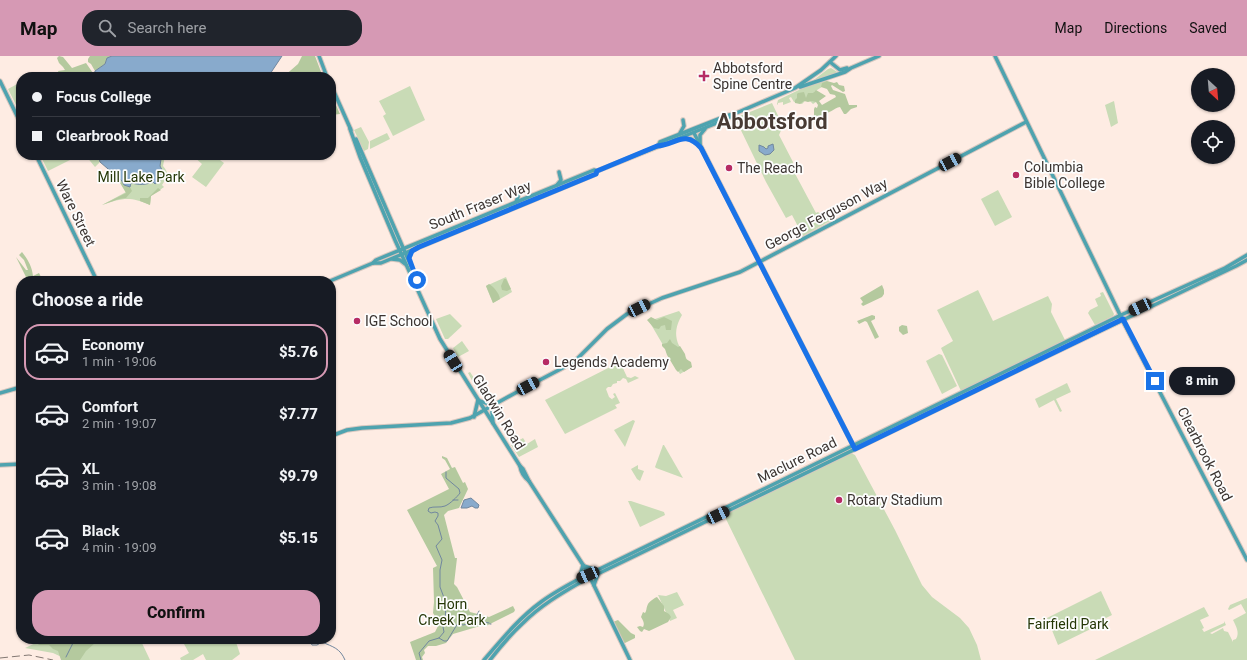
<!DOCTYPE html>
<html lang="en">
<head>
<meta charset="utf-8">
<style>
  :root { --surface:#171b24; --page:#20242c; --text:#f1f3f6; --muted:#9ea1a6; --line:#363941; --accent:#d699b4 }
  body { margin:0; font-family:Roboto,sans-serif; background:var(--page); color:var(--text); height:100vh; display:flex; flex-direction:column; font-size:15px; white-space:nowrap }
  * { box-sizing:border-box; margin:0 }
  p { font-size:13px; color:var(--muted) }
  .icon { flex:none; width:22px; height:22px; fill:none; stroke:currentColor; stroke-width:2; stroke-linecap:round; stroke-linejoin:round }
  .map { position:relative; flex:1; overflow:hidden }
  .panel { position:absolute; left:16px; top:220px; width:320px; height:368px; display:flex; flex-direction:column; background:var(--surface); border-radius:16px; box-shadow:0 1px 3px #0004 }
  .panel>* { flex:none }
  .guide { position:absolute; left:16px; top:16px; width:320px; height:88px; border-radius:16px; box-shadow:0 1px 3px #0004; display:grid; align-content:center; height:88px; padding:0 16px; background:var(--surface) }
  .needle { width:26px; rotate:154deg }
  .tools { position:absolute; left:1191px; top:12px; display:grid; gap:8px }
  .tools a { display:grid; place-items:center; width:44px; height:44px; border-radius:50%; background:var(--surface); box-shadow:0 1px 3px #0004; font-size:20px }
  .end { position:absolute; width:18px; height:18px; margin:-9px; border:5px solid #1a73e8; background:#fff; box-shadow:0 0 0 2px #fff }
  .from { border-radius:50% }
  .bubble { position:absolute; height:28px; border-radius:14px; background:var(--surface); box-shadow:0 1px 3px #0004; font-size:13px; font-weight:800; line-height:28px; text-align:center }
  .car { position:absolute; width:12px; height:24px; margin:-12px -6px; border-radius:5px; box-shadow:0 0 3px 1px #0007; background:linear-gradient(#222 24%,#8ab4d8 0 40%,#222 0 76%,#8ab4d8 0 86%,#222 0) }
  .guide b { display:flex; align-items:center; gap:14px; height:38px; font-size:15px }
  .guide b+b { border-top:1px solid var(--line) }
  .guide i { width:10px; height:10px; background:var(--text) }
  ul { padding:0; list-style:none }
  li { display:flex; align-items:center; gap:12px; height:56px; margin:0 8px 6px; padding:0 8px; border:2px solid transparent; border-radius:16px }
  li div { flex:1 }
  li b { display:block; font-size:15px }
  li em { font-style:normal; font-weight:800 }
  li.current { border-color:var(--accent) }
  li>.icon { width:36px; height:36px; stroke-width:1.5 }
  h2 { padding:0 16px; font-size:18px; line-height:48px }
  .action { display:flex; gap:8px; margin-top:auto; padding:8px 16px }
  .action a { flex:1; height:46px; border-radius:16px; background:var(--accent); color:#111; font-size:16px; font-weight:800; line-height:46px; text-align:center }
  header { display:flex; align-items:center; gap:24px; box-sizing:border-box; height:56px; padding:0 20px; background:var(--accent); color:#111 }
  header strong { font-size:19px }
  nav { display:flex; gap:22px; margin-inline-start:auto; font-size:14px }
  .search { width:280px; height:36px; background:var(--page); display:flex; align-items:center; gap:10px; box-sizing:border-box; padding:0 14px; border-radius:16px; color:var(--muted); font-size:15px }
  .map>svg:first-child { display:block }
</style>
</head>
<body>
<header>
<strong>Map</strong>
<div class="search"><svg class="icon" aria-label="search" viewBox="0 0 24 24"><circle cx="10" cy="10" r="6"/><path d="M15 15l6 6"/></svg>Search here</div>
<nav><a>Map</a><a>Directions</a><a>Saved</a></nav>
</header>
<div class="map">
<svg width="1247" height="604" viewBox="0 0 1247 604">
  <rect width="100%" height="100%" fill="#feece3"/>
  <g fill="#c9dbb6">
    <polygon points="831,12 839,17 811,26 828,13"/>
    <polygon points="826,24 828,27 814,36 819,44 813,48 810,45 806,44 802,48 794,46 791,41 789,42 791,46 783,49 783,46 778,47 778,49 777,48 778,44 805,31"/>
    <polygon points="21,26 21,59 8,33"/>
    <polygon points="410,30 425,64 393,80 383,60 386,58 379,45"/>
    <polygon points="1114,45 1118,67 1111,71 1105,49"/>
    <polygon points="772,47 783,70 779,79 793,106 792,112 816,157 818,156 823,160 828,160 830,165 803,180 792,159 786,162 766,126 735,62"/>
    <polygon points="361,71 369,86 368,93 364,95 354,74"/>
    <polygon points="387,77 390,83 370,93 370,85"/>
    <polygon points="40,99 80,99 48,115"/>
    <path d="M82,99H163L164,105L163,110C170,118 167,121 162,129L164,131L151,140L150,149C130,140 122,142 102,149L126,136L119,125V123L109,112L100,106L95,111L86,100Z"/>
    <polygon points="192,99 213,99 224,107 206,131 192,121 202,108"/>
    <polygon points="998,134 1012,161 995,170 981,143"/>
    <polygon points="506,221 512,236 493,247 486,230"/>
    <polygon points="978,234 993,265 1048,240 1052,248 1051,256 1065,284 961,335 941,292 953,285 937,254"/>
    <polygon points="1103,236 1114,258 1113,260 1095,269 1088,257 1090,254 1098,250 1095,243 1101,240 1100,237"/>
    <path d="M679,255L682,259C669,281 680,292 692,311L680,318L649,265Z"/>
    <polygon points="450,258 462,270 448,283 445,283 436,263"/>
    <polygon points="462,285 469,295 458,301 453,292"/>
    <polygon points="939,298 942,299 957,330 942,338 926,305"/>
    <polygon points="620,306 627,321 631,322 635,320 639,322 628,327 626,323 623,322 620,325 617,325 617,327 613,328 611,331 608,331 606,333 609,341 613,344 612,343 615,341 613,338 615,337 620,347 615,349 617,352 565,378 545,344"/>
    <polygon points="470,316 474,322 481,318 485,325 475,330 468,317"/>
    <polygon points="1067,327 1071,336 1056,343 1062,355 1060,356 1054,344 1039,352 1035,343"/>
    <polygon points="633,364 635,365 625,391 614,374"/>
    <polygon points="523,382 527,388 535,383 538,391 519,401 511,389"/>
    <polygon points="663,389 664,389 683,422 656,412 655,411"/>
    <polygon points="851,397 855,399 895,474 922,529 932,541 960,562 969,572 977,589 981,604 795,604 724,459"/>
    <polygon points="638,409 638,413 644,415 640,425 637,423 631,413"/>
    <polygon points="628,445 631,445 664,456 665,459 640,471"/>
    <polygon points="1101,535 1112,559 1102,564 1103,567 1058,589 1047,562"/>
    <polygon points="677,536 684,549 673,554 677,562 670,565 658,539 666,540"/>
    <path d="M1247,542V604H1095L1204,551L1209,560L1200,564L1204,572L1202,573L1204,576L1224,567V565L1226,569L1210,577L1212,578L1223,572L1224,575L1228,576L1233,586V584L1236,583C1240,577 1236,570 1233,564L1246,557L1241,548L1229,554L1228,553L1230,549Z"/>
    <polygon points="44,583 124,583 138,584 141,583 141,585 150,604 68,604 53,597 25,592"/>
    <polygon points="201,583 235,583 240,598 232,604 206,604 203,598 193,604 181,604 180,602 189,597 184,588 192,584"/>
  </g>
  <g fill="#b4c99e">
    <polygon points="59,0 63,1 72,12 86,7 95,20 94,21 62,21 59,18 58,15 65,14 63,11 59,7 57,2"/>
    <polygon points="90,0 112,0 107,2 105,8 95,15 91,8 88,6 88,3"/>
    <polygon points="302,0 315,0 323,21 283,21 298,8"/>
    <path d="M827,25L834,27L837,26L839,29L844,30L845,35L843,36L832,29L831,30L833,34L845,38L849,49H857V51L851,53L846,58H844L840,51C834,52 829,58 823,58L821,61V70H819L818,67L815,68L814,66V53L815,51L817,52L818,49L816,46L812,45L808,46L804,45L800,48L795,47V44L797,42V38L798,37L804,36L806,42L808,37H813L816,34L826,40L819,45L822,49L836,41L835,39L830,38L827,33L821,31L822,27Z"/>
    <polygon points="331,38 340,58 331,59"/>
    <polygon points="119,123 122,125 124,129 130,131 132,135 126,142 119,143 102,149 126,137 119,125"/>
    <polygon points="158,132 161,134 151,140 150,149 140,145 140,142 148,142"/>
    <path d="M22,196C28,204 32,210 33,220L39,217L41,221L28,225L16,201L26,214H28L24,204L19,199Z"/>
    <polygon points="504,223 506,223 511,233 507,235 502,234 501,230"/>
    <path d="M489,228C494,231 499,237 500,243L493,247L486,230Z"/>
    <polygon points="882,229 884,234 884,238 882,241 863,250 861,248 863,246 860,242"/>
    <polygon points="872,259 875,260 875,263 871,265 879,281 875,283 867,266 865,265 859,268 857,265"/>
    <polygon points="651,261 657,264 664,261 672,265 671,274 666,274 665,269 661,270 659,273 654,272 647,264"/>
    <polygon points="902,269 907,270 908,277 903,279 899,275 899,271"/>
    <polygon points="670,283 672,287 678,291 680,290 685,298 686,303 691,306 692,311 684,316 681,313 678,316 676,314 667,299 665,293 662,290 662,288 667,287"/>
    <polygon points="442,400 447,402 452,412 455,411 463,427 465,426 468,433 459,452 448,455 444,459 455,502 457,502 454,528 457,531 470,556 489,561 513,550 515,554 514,556 486,570 480,570 453,578 446,587 436,590 428,590 424,594 425,597 422,601 423,604 416,604 410,586 435,576 438,570 438,565 433,557 434,546 433,512 437,510 407,454 449,433 441,418 450,413 445,404 442,402"/>
    <path d="M657,541L664,550V555L669,558L671,561L668,566L649,575L644,573L642,576L640,575L637,571L640,570L643,571C645,568 643,564 641,561L643,556L645,557C647,554 646,552 648,548C649,546 654,542 657,541Z"/>
    <polygon points="618,564 631,577 635,579 635,582 623,588 613,566"/>
    <polygon points="33,583 95,583 95,587 86,595 80,604 61,604 58,595 53,593 49,589 39,589"/>
  </g>
  <g fill="#8ac" stroke="#71879e">
    <polygon points="112,0 282,0 268,21 94,21 95,15 105,8 107,2"/>
    <polygon points="773,88 774,94 770,98 765,99 759,95 759,89 764,91 766,93 768,92 768,90"/>
    <path d="M96,99H160L161,103L160,110L164,118L163,122L155,128L153,126C145,129 140,129 131,127L130,131L124,129L122,125L100,106L99,102Z"/>
    <polygon points="471,442 479,449 478,452 475,452 472,450 467,452 461,452 464,444"/>
  </g>
  <g fill="none" stroke-linecap="round" stroke-linejoin="round">
    <g stroke="#71879e" stroke-width="1">
      <polyline points="453,444 458,444"/>
      <polyline points="474,565 479,555"/>
      <polyline points="480,565 489,567"/>
      <polyline points="490,568 491,568"/>
      <polyline points="439,582 444,585 447,585 458,567 463,569 478,566"/>
      <path d="M309,583L312,589H317L322,586C333,591 340,592 345,604"/>
      <polyline points="66,601 75,583"/>
      <path d="M421,604L419,597L429,585L439,582L444,576L443,571L445,567L446,547L440,531V514L442,504L436,490L442,483L438,469L435,465L438,460V457L435,456L431,457L428,455L429,452C434,450 440,452 445,450C450,448 457,441 460,437L459,433L446,422V416"/>
    </g>
    <g stroke="#d7c7bf" stroke-width="5.5">
      <g id="secondary">
        <polyline points="319,0 327,21"/>
        <polyline points="995,0 1124,267 1247,504"/>
        <polyline points="830,6 840,14 847,12"/>
        <polyline points="0,25 21,68"/>
        <polyline points="331,29 351,74"/>
        <polyline points="800,31 845,16 851,12 879,0"/>
        <polyline points="350,73 360,101 395,184 440,283 520,410 523,413 529,425 587,515 630,604"/>
        <polyline points="680,77 684,70 683,64"/>
        <polyline points="694,77 854,391"/>
        <polyline points="684,82 691,83 698,88"/>
        <polyline points="356,83 417,224 416,229"/>
        <polyline points="700,89 700,79 705,73"/>
        <polyline points="658,90 660,86 726,60 733,58"/>
        <polyline points="36,99 97,225"/>
        <polyline points="557,129 561,124 559,116"/>
        <polyline points="516,146 518,141 518,136"/>
        <polyline points="392,203 400,204 405,208"/>
        <polyline points="373,207 376,204 594,114 597,115"/>
        <polyline points="330,225 373,207 381,207 596,118 597,115 727,63 734,58 795,32 821,14 836,0"/>
        <polyline points="0,337 21,331"/>
        <polyline points="478,344 488,348 496,348"/>
        <polyline points="474,361 478,344"/>
        <polyline points="493,367 492,356 496,348"/>
        <polyline points="331,380 347,374 362,372 451,367 470,362 517,336 574,306 607,273 627,258 662,242 740,216 1026,66"/>
        <polyline points="0,409 21,408"/>
        <path d="M520,410C521,417 524,421 529,425"/>
        <polyline points="584,510 596,514"/>
        <polyline points="579,523 583,509"/>
        <polyline points="594,529 598,518"/>
        <path d="M484,604C502,583 519,562 541,546C553,537 566,530 579,523L1121,259L1225,212L1247,199"/>
        <path d="M490,604C500,591 511,578 523,567C540,550 560,538 581,526L1037,305L1236,210L1247,204"/>
      </g>
    </g>
    <use href="#secondary" stroke="#4ea3af" stroke-width="3.5"/>
    <polyline stroke="#837873" stroke-width="1" stroke-dasharray="8 4" stroke-linecap="butt" points="0,602 29,599 53,604"/>
  </g>
  <g fill="none" stroke-linecap="round" stroke-linejoin="round">
    <path stroke="#1a73e8" stroke-width="5" d="M417,224L409,202L412,195L419,191L596,118L597,115L657,90C676,89 684,73 701,92L855,393L1123,263L1155,325"/>
  </g>
  <g fill="#b62b64" stroke="#fdfdfd" stroke-width="1.5">
    <path d="M702 14h4v4h4v4h-4v4h-4v-4h-4v-4h4z"/>
    <circle cx="729" cy="112" r="4"/>
    <circle cx="1016" cy="119" r="4"/>
    <circle cx="357" cy="265" r="4"/>
    <circle cx="546" cy="306" r="4"/>
    <circle cx="839" cy="444" r="4"/>
  </g>
  <g text-anchor="middle" dominant-baseline="central" stroke-width="3.5" stroke-linejoin="round" paint-order="stroke">
    <g font-size="14" fill="#3b3431" stroke="#fdfdfd" text-anchor="start">
      <text x="713" y="12">Abbotsford<tspan x="713" dy="16">Spine Centre</tspan></text>
      <text x="1024" y="111">Columbia<tspan x="1024" dy="16">Bible College</tspan></text>
      <text x="737" y="112">The Reach</text>
      <text x="365" y="265">IGE School</text>
      <text x="554" y="306">Legends Academy</text>
      <text x="847" y="444">Rotary Stadium</text>
    </g>
    <g font-size="14" fill="#243606" stroke="#fdfdfd">
      <text x="141" y="121">Mill Lake Park</text>
      <text x="452" y="548">Horn<tspan x="452" dy="16">Creek Park</tspan></text>
      <text x="1068" y="568">Fairfield Park</text>
    </g>
    <g font-size="14" fill="#3b3431" stroke="#fdfdfd">
      <text transform="translate(480 149) rotate(-22)">South Fraser Way</text>
      <text transform="translate(76 157) rotate(64)">Ware Street</text>
      <text transform="translate(826 158) rotate(-28)">George Ferguson Way</text>
      <text transform="translate(499 356) rotate(58)">Gladwin Road</text>
      <text transform="translate(1205 398) rotate(63)">Clearbrook Road</text>
      <text transform="translate(797 404) rotate(-26)">Maclure Road</text>
    </g>
    <g font-size="22" font-weight="bold" fill="#473a33" stroke="#fdfdfd">
      <text x="772" y="65">Abbotsford</text>
    </g>
  </g>
</svg>
<div class="tools">
<a><svg class="needle" viewBox="-14 -14 28 28"><path d="M0-13l5 13h-10z" fill="#e53935"/><path d="M0 13l5-13h-10z" fill="#9ea1a6"/></svg></a>
<a><svg class="icon" aria-label="locate" viewBox="0 0 24 24"><circle cx="12" cy="12" r="6"/><path d="M12 2v4M12 18v4M2 12h4M18 12h4"/></svg></a>
</div>
<i class="end from" style="left:417px;top:224px"></i>
<i class="end" style="left:1155px;top:325px"></i>
<div class="bubble" style="left:1169px;top:311px;width:66px">8 min</div>
<i class="car" style="left:950px;top:106px;rotate:62deg"></i>
<i class="car" style="left:1140px;top:251px;rotate:245deg"></i>
<i class="car" style="left:639px;top:252px;rotate:63deg"></i>
<i class="car" style="left:453px;top:305px;rotate:328deg"></i>
<i class="car" style="left:528px;top:330px;rotate:62deg"></i>
<i class="car" style="left:718px;top:459px;rotate:65deg"></i>
<i class="car" style="left:588px;top:519px;rotate:246deg"></i>
<div class="guide">
<b><i class="from"></i>Focus College</b>
<b><i></i>Clearbrook Road</b>
</div>
<section class="panel">
<h2>Choose a ride</h2>
<ul>
<li class="current"><svg class="icon" aria-label="car" viewBox="0 0 24 24"><path d="M5 17H2v-5l4-1 3-4h7l3 4 3 1v5h-3M9 17h6M6 11h13"/><circle cx="7" cy="17" r="2"/><circle cx="17" cy="17" r="2"/></svg><div><b>Economy</b><p>1 min · 19:06</p></div><em>$5.76</em></li>
<li><svg class="icon" aria-label="car" viewBox="0 0 24 24"><path d="M5 17H2v-5l4-1 3-4h7l3 4 3 1v5h-3M9 17h6M6 11h13"/><circle cx="7" cy="17" r="2"/><circle cx="17" cy="17" r="2"/></svg><div><b>Comfort</b><p>2 min · 19:07</p></div><em>$7.77</em></li>
<li><svg class="icon" aria-label="car" viewBox="0 0 24 24"><path d="M5 17H2v-5l4-1 3-4h7l3 4 3 1v5h-3M9 17h6M6 11h13"/><circle cx="7" cy="17" r="2"/><circle cx="17" cy="17" r="2"/></svg><div><b>XL</b><p>3 min · 19:08</p></div><em>$9.79</em></li>
<li><svg class="icon" aria-label="car" viewBox="0 0 24 24"><path d="M5 17H2v-5l4-1 3-4h7l3 4 3 1v5h-3M9 17h6M6 11h13"/><circle cx="7" cy="17" r="2"/><circle cx="17" cy="17" r="2"/></svg><div><b>Black</b><p>4 min · 19:09</p></div><em>$5.15</em></li>
</ul>
<div class="action"><a>Confirm</a></div>
</section>
</div>
</body>
</html>
